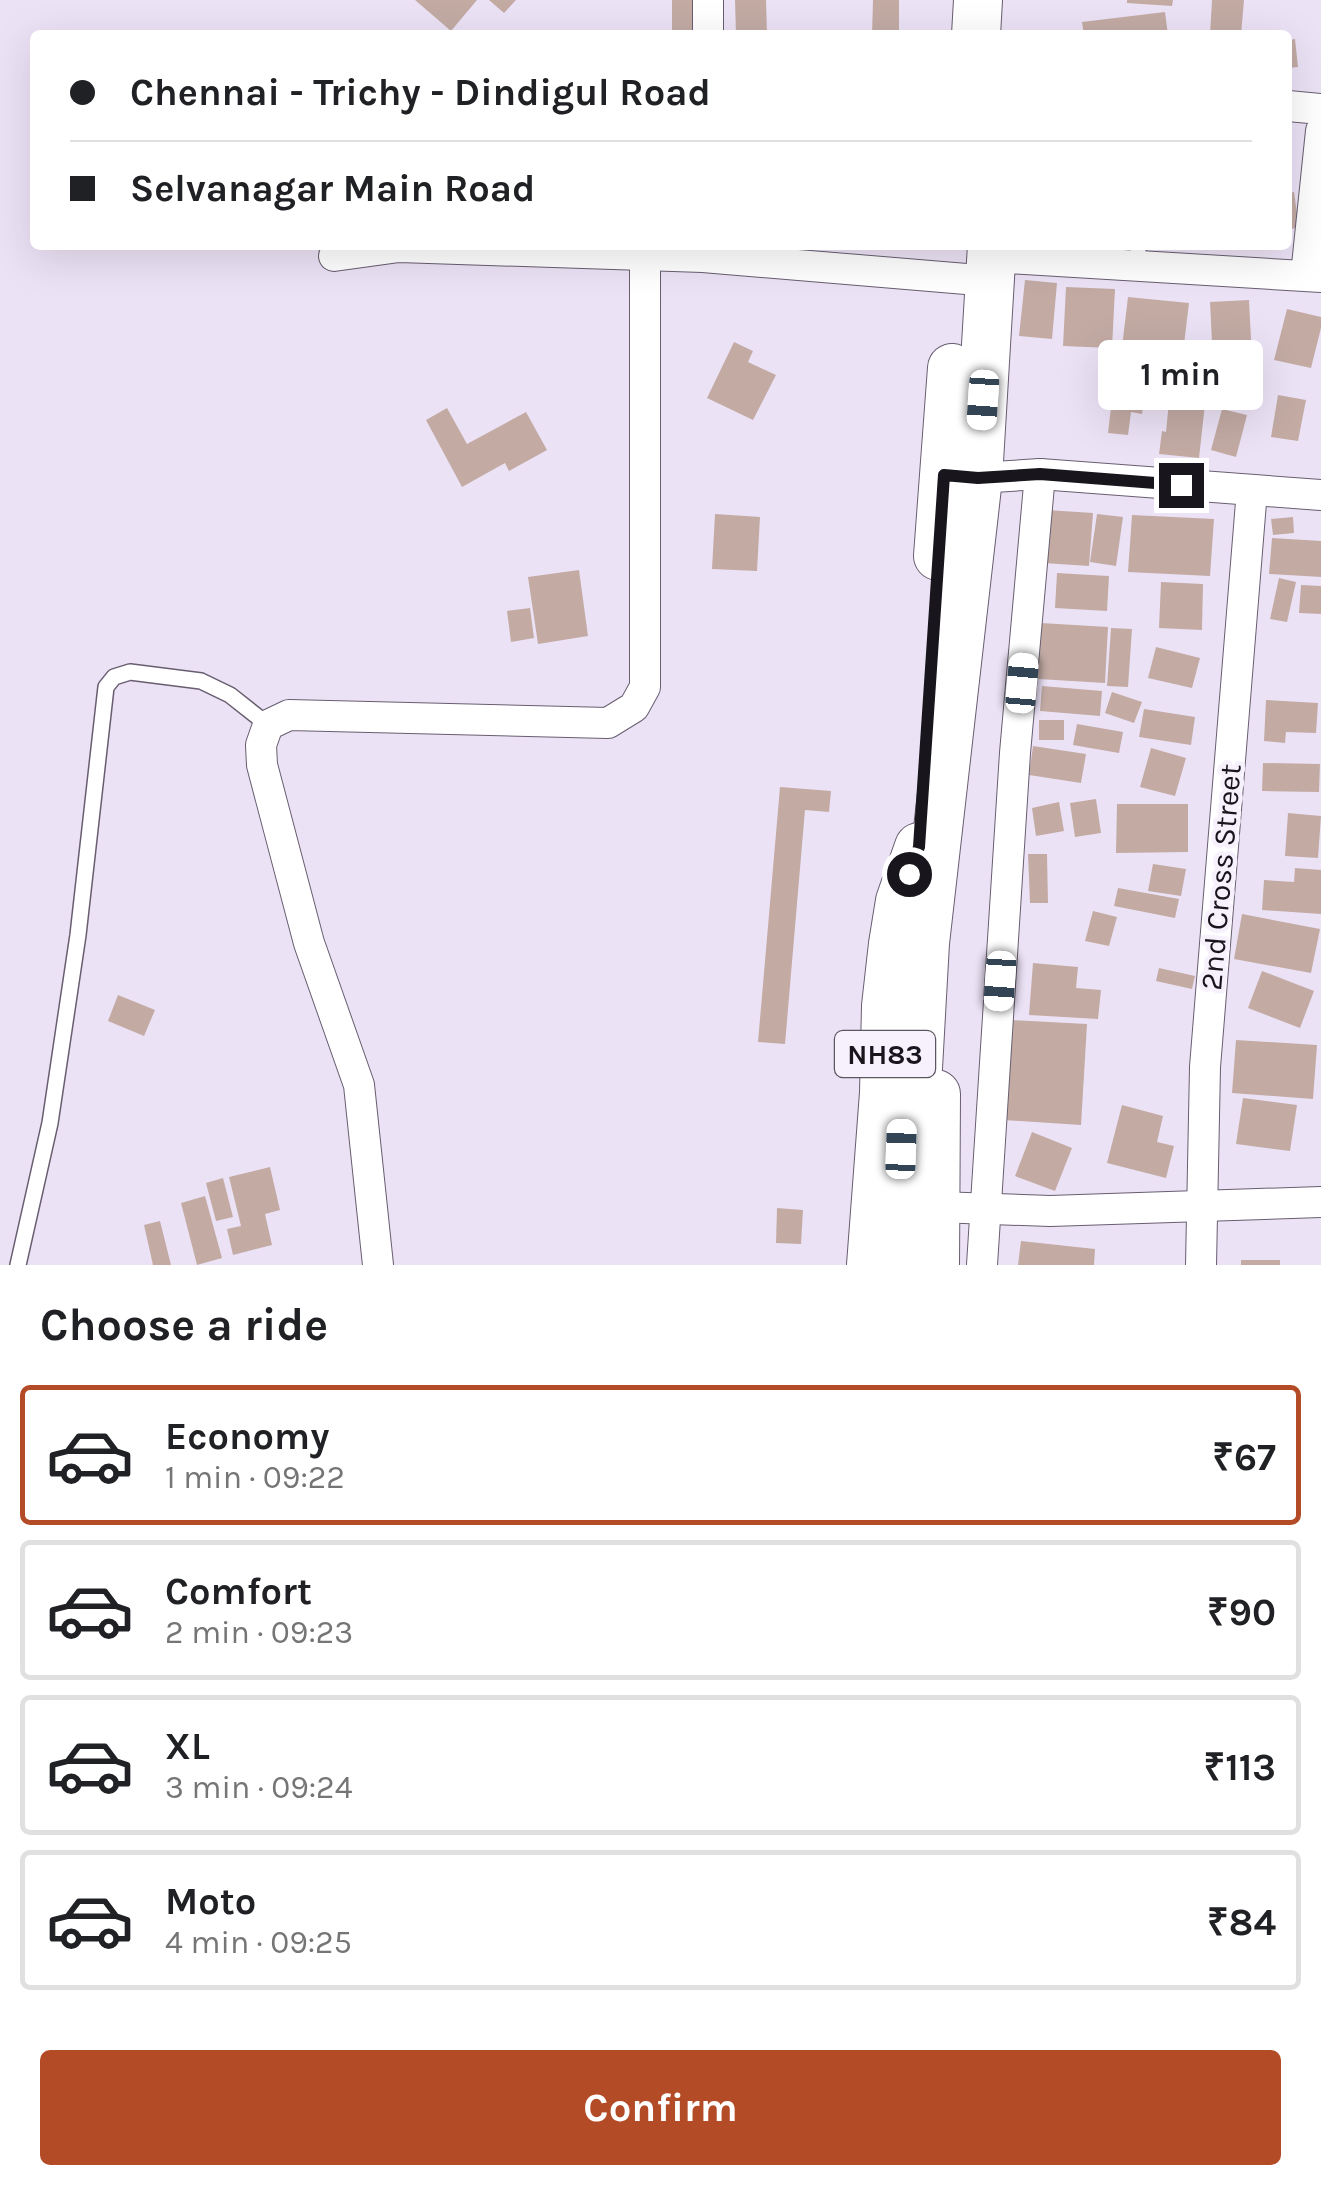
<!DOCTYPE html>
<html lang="en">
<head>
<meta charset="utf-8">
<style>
  :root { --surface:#fff; --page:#f6f6f6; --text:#202124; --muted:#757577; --line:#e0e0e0; --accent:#b34b27 }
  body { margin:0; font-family:Karla,sans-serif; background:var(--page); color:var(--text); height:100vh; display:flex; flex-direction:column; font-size:38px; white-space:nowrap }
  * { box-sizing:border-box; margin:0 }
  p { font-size:32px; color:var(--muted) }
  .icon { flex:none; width:55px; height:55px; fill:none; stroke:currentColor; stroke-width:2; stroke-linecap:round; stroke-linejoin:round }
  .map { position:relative; height:1265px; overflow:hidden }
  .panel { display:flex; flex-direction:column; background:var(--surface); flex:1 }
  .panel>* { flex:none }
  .top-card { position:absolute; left:30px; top:30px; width:1262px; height:220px; border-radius:10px; box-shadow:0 10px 40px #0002; display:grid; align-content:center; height:220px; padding:0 40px; background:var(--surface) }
  .end { position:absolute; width:45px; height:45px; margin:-22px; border:12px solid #18151c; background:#fff; box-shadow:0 0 0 5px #fff }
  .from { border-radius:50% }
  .bubble { position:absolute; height:70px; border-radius:10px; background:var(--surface); box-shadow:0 10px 40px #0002; font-size:32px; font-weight:700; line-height:70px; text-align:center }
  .car { position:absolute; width:30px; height:60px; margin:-30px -15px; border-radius:12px; box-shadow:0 0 8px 2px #0007; background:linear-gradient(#fff 24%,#345 0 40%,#fff 0 76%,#345 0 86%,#fff 0) }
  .top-card b { display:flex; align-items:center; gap:35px; height:95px; font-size:38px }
  .top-card b+b { border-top:2px solid var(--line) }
  .top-card i { width:25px; height:25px; background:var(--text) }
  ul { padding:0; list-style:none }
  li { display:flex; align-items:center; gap:30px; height:140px; margin:0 20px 15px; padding:0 20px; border:5px solid var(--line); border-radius:10px }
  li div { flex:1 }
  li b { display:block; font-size:38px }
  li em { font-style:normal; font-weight:700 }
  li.on { border-color:var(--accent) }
  li>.icon { width:90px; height:90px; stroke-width:1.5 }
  h2 { padding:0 40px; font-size:45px; line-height:120px }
  .action { display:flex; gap:20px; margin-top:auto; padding:20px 40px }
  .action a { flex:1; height:115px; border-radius:10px; background:var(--accent); color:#fff; font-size:40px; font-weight:700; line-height:115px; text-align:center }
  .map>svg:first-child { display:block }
</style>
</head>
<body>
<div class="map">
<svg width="1321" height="1265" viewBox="0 0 1321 1265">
  <rect width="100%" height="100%" fill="#ece2f6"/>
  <g fill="#c3aba4">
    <polygon points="415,0 477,0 451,31"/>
    <polygon points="489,0 516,0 504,13"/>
    <polygon points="672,0 694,0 695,35 672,35"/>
    <polygon points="735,0 766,0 767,35 736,35"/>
    <polygon points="873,0 899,0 899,35 872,35"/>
    <polygon points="1127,0 1173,0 1172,6 1127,3"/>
    <polygon points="1212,0 1244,0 1241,35 1210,35"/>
    <polygon points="1165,12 1168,35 1084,35 1082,22"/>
    <polygon points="1295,39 1298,67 1288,68 1288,40"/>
    <polygon points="1294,192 1299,228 1288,229 1288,193"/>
    <polygon points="1025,280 1057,283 1052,339 1019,336"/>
    <polygon points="1066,287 1115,289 1112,348 1063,346"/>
    <polygon points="1128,297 1189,303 1182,361 1121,355"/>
    <polygon points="1249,300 1252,359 1213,362 1210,302"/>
    <polygon points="1287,309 1321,317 1321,328 1311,368 1274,360"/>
    <polygon points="734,342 753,351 748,362 776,375 753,420 707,398"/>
    <polygon points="1115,373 1147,377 1142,414 1131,412 1128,435 1108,433"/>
    <polygon points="1170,392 1206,395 1199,458 1159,454 1162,431 1166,432"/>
    <polygon points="1278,395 1306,400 1298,441 1271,437"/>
    <polygon points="447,408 467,444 526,412 547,450 509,471 505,463 462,487 426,420"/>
    <polygon points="1222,409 1247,415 1236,457 1211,450"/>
    <polygon points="1047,510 1093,513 1089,566 1043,563"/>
    <polygon points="715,514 760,517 757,571 712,569"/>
    <polygon points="1097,514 1123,517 1116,566 1090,562"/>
    <polygon points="1132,515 1214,519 1210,576 1128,572"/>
    <polygon points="1293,517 1294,533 1273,535 1271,519"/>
    <polygon points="1272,538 1321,541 1321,577 1269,574"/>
    <polygon points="579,570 588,636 538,644 528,577"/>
    <polygon points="1057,573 1109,576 1107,611 1055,608"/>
    <polygon points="1279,578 1296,582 1287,622 1270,619"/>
    <polygon points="1161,582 1203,584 1202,630 1159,628"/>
    <polygon points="1301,585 1321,586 1321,614 1299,613"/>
    <polygon points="530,608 534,638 511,642 507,611"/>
    <polygon points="1041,623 1108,627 1105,683 1038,679"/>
    <polygon points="1111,628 1132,629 1128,687 1107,686"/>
    <polygon points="1156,647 1200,658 1192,688 1148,678"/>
    <polygon points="1042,686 1102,691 1100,716 1040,711"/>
    <polygon points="1112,692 1142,702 1134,723 1105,713"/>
    <polygon points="1266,700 1318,703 1316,733 1286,732 1285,743 1264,741"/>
    <polygon points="1144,709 1195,717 1191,745 1139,737"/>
    <rect x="1039" y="720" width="25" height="20"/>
    <polygon points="1077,724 1123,732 1119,753 1073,745"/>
    <polygon points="1033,746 1086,754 1081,783 1029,775"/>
    <polygon points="1151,748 1186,758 1175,796 1140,787"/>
    <polygon points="1263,763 1320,764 1319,792 1262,791"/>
    <polygon points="780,787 831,791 829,812 805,810 785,1044 758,1042"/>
    <polygon points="1096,799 1101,833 1075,837 1070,803"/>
    <polygon points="1059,802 1064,831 1036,836 1032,808"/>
    <polygon points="1117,804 1188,804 1188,852 1116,853"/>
    <polygon points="1288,813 1321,816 1318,858 1285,856"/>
    <polygon points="1028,854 1047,854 1048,903 1030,903"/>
    <polygon points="1153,864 1186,869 1181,896 1148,891"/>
    <polygon points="1295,868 1321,870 1321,914 1262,910 1264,880 1294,882"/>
    <polygon points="1118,888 1179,899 1175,918 1114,906"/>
    <polygon points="1093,911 1117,917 1109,946 1085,941"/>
    <polygon points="1242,914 1320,929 1311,973 1234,959"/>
    <polygon points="1033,963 1078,967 1076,988 1101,990 1098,1019 1029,1015"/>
    <polygon points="1159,968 1195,976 1192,989 1156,981"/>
    <polygon points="1262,971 1314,991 1300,1028 1248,1008"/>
    <polygon points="118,995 155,1010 144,1036 108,1021"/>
    <polygon points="1010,1020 1087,1024 1081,1125 1004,1120"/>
    <polygon points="1236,1040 1317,1045 1313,1099 1232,1093"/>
    <polygon points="1243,1098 1297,1105 1290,1151 1236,1144"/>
    <polygon points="1122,1105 1163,1116 1157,1142 1174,1146 1166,1178 1107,1163"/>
    <polygon points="1032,1132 1072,1148 1055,1191 1015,1176"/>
    <polygon points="270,1167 280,1210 265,1214 272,1245 233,1255 227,1229 241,1226 229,1177"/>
    <polygon points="223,1178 233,1217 216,1221 206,1183"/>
    <polygon points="205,1196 222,1258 197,1265 181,1203"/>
    <polygon points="777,1208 803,1210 801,1244 776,1243"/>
    <polygon points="160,1221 171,1265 153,1265 144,1225"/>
    <polygon points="1021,1241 1095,1249 1094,1265 1018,1265"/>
    <rect x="1241" y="1260" width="39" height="5"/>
  </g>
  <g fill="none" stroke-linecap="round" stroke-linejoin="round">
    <g stroke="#685e70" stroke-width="18">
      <g id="service">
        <polyline points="1138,245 1138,265"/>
        <polyline points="18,1265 50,1123 78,935 106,687 114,677 130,672 201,681 230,695 268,725"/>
      </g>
    </g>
    <g stroke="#685e70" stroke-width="32">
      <g id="minor">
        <polyline points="708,35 708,0"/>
        <polyline points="1288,106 1321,109"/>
        <polyline points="334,256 399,247 703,257 990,281"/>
        <polyline points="991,257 1321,277"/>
        <polyline points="1306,275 1321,131"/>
        <polyline points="962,476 978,478 1040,474 1321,495"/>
        <polyline points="937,1207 1050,1211 1321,1202"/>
        <polyline points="378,1265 359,1085 309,943 262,765 261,745 268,725 289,715 608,723 634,707 645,687 645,255"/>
        <polyline points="982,1265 1015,753 1040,474"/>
        <polyline points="1201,1265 1205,1067 1252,490"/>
      </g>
    </g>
    <g stroke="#685e70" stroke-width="50">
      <g id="primary">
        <polyline points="871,1265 884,1093 886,1006 893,944 900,901 919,847"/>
        <polyline points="935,1265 936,1094"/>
      </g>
    </g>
    <g stroke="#685e70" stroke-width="50">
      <g id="trunk">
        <polyline points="976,35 978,0"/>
        <polyline points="938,556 952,368"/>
        <polyline points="907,1265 925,943 978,478 992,245"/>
      </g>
    </g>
    <use href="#service" stroke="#fff" stroke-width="15"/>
    <use href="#minor" stroke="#fff" stroke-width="30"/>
    <use href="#primary" stroke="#fff" stroke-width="48"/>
    <use href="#trunk" stroke="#fff" stroke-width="48"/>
  </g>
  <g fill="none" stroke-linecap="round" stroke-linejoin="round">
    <polyline stroke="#18151c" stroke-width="12" points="909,874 919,847 944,475 978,478 1040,474 1181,485"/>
  </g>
  <g text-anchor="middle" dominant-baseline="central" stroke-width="9" stroke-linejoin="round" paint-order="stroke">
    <rect fill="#f7f1fd" stroke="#5b5760" stroke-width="2.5" x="835" y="1031" width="100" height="46" rx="8"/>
    <g font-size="28" font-weight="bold" fill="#18151c">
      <text x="885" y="1054">NH83</text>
    </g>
    <g font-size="30" fill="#18151c" stroke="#f7f1fd">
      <text transform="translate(1221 877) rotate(-85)">2nd Cross Street</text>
    </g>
  </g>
</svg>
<i class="end from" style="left:909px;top:874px"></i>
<i class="end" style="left:1181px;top:485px"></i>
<div class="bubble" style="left:1098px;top:340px;width:165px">1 min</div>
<i class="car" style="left:983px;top:400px;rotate:184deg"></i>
<i class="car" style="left:1022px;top:683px;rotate:5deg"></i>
<i class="car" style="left:1000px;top:981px;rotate:184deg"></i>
<i class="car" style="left:901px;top:1149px;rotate:2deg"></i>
<div class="top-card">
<b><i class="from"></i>Chennai - Trichy - Dindigul Road</b>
<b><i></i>Selvanagar Main Road</b>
</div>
</div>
<section class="panel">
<h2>Choose a ride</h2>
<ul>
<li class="on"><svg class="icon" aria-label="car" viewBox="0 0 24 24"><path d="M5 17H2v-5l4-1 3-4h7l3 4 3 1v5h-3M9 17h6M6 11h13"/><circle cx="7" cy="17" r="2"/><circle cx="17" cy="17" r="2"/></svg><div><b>Economy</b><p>1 min · 09:22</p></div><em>₹67</em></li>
<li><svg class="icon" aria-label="car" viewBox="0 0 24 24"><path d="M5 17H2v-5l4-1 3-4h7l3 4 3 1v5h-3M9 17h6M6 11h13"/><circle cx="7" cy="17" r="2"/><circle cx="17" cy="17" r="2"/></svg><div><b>Comfort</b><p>2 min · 09:23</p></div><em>₹90</em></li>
<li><svg class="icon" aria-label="car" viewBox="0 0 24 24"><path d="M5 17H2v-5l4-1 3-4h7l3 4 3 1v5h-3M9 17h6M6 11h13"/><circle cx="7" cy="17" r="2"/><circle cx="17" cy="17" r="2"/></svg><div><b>XL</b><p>3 min · 09:24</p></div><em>₹113</em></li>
<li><svg class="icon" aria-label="car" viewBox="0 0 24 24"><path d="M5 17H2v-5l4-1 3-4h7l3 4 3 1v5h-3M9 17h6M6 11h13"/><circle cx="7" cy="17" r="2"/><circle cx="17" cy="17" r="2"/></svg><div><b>Moto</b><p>4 min · 09:25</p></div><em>₹84</em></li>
</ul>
<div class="action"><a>Confirm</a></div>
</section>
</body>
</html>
